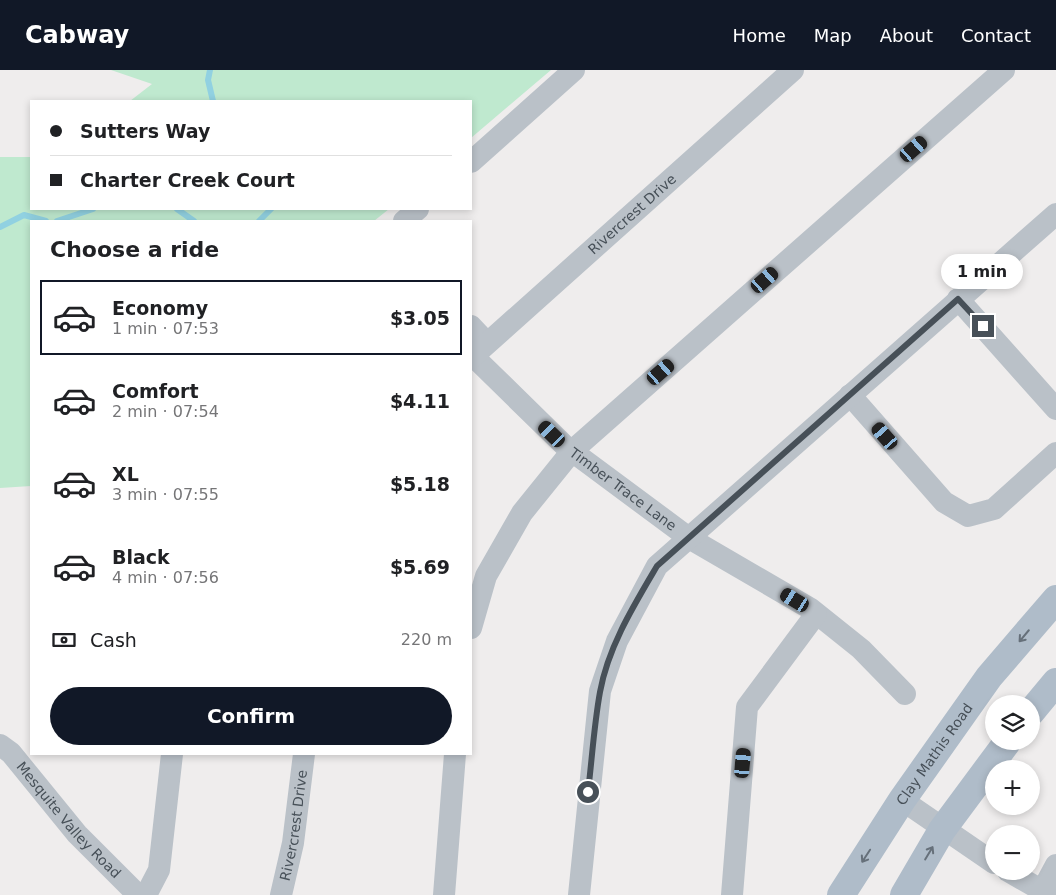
<!DOCTYPE html>
<html lang="en">
<head>
<meta charset="utf-8">
<style>
  :root { --surface:#fff; --page:#f6f6f6; --text:#202124; --muted:#757577; --line:#e0e0e0; --accent:#111827 }
  body { margin:0; font-family:"DejaVu Sans",sans-serif; background:var(--page); color:var(--text); height:100vh; display:flex; flex-direction:column; font-size:19px; white-space:nowrap }
  * { box-sizing:border-box; margin:0 }
  p { font-size:16px; color:var(--muted) }
  .icon { flex:none; width:28px; height:28px; fill:none; stroke:currentColor; stroke-width:2; stroke-linecap:round; stroke-linejoin:round }
  .map { position:relative; flex:1; overflow:hidden }
  .details { position:absolute; left:30px; top:150px; width:442px; height:535px; display:flex; flex-direction:column; background:var(--surface); border-radius:0px; box-shadow:0 2px 8px #0003 }
  .details>* { flex:none }
  .guide { position:absolute; left:30px; top:30px; width:442px; height:110px; border-radius:0px; box-shadow:0 2px 8px #0003; display:grid; align-content:center; height:110px; padding:0 20px; background:var(--surface) }
  .fabs { position:absolute; left:985px; top:625px; display:grid; gap:10px }
  .fabs a { display:grid; place-items:center; width:55px; height:55px; border-radius:50%; background:var(--surface); box-shadow:0 2px 8px #0003; font-size:25px }
  .end { position:absolute; width:22px; height:22px; margin:-11px; border:6px solid #475058; background:#fff; box-shadow:0 0 0 2px #fff }
  .from { border-radius:50% }
  .bubble { position:absolute; height:35px; border-radius:18px; background:var(--surface); box-shadow:0 2px 8px #0003; font-size:16px; font-weight:700; line-height:35px; text-align:center }
  .car { position:absolute; width:15px; height:30px; margin:-15px -8px; border-radius:6px; box-shadow:0 0 4px 1px #0007; background:linear-gradient(#222 24%,#8ab4d8 0 40%,#222 0 76%,#8ab4d8 0 86%,#222 0) }
  .guide b { display:flex; align-items:center; gap:18px; height:48px; font-size:19px }
  .guide b+b { border-top:1px solid var(--line) }
  .guide i { width:12px; height:12px; background:var(--text) }
  ul { padding:0; list-style:none }
  li { display:flex; align-items:center; gap:15px; height:75px; margin:0 10px 8px; padding:0 10px; border:2px solid transparent; border-radius:0px }
  li div { flex:1 }
  li b { display:block; font-size:19px }
  li em { font-style:normal; font-weight:700 }
  li.active { border-color:var(--accent) }
  li>.icon { width:45px; height:45px; stroke-width:1.5 }
  h2 { padding:0 20px; font-size:22px; line-height:60px }
  .pay { display:flex; align-items:center; gap:12px; height:55px; padding:0 20px; font-size:19px }
  .pay p { margin-inline-start:auto }
  .cta { display:flex; gap:10px; margin-top:auto; padding:10px 20px }
  .cta a { flex:1; height:58px; border-radius:30px; background:var(--accent); color:#fff; font-size:20px; font-weight:700; line-height:58px; text-align:center }
  header { display:flex; align-items:center; gap:30px; box-sizing:border-box; height:70px; padding:0 25px; background:var(--accent); color:#fff }
  header strong { font-size:24px }
  nav { display:flex; gap:28px; margin-inline-start:auto; font-size:18px }
  .map>svg:first-child { display:block }
</style>
</head>
<body>
<header>
<strong>Cabway</strong>
<nav><a>Home</a><a>Map</a><a>About</a><a>Contact</a></nav>
</header>
<div class="map">
<svg width="1056" height="825" viewBox="0 0 1056 825">
  <rect width="100%" height="100%" fill="#efeded"/>
  <g fill="#bfe9cf">
    <polygon points="111,0 551,0 471,68 471,31 130,31 152,14"/>
    <polygon points="0,87 31,87 31,139 389,139 374,151 31,151 31,416 0,418"/>
  </g>
  <g fill="none" stroke-linecap="round" stroke-linejoin="round">
    <g stroke="#91d1e1" stroke-width="6">
      <polyline points="210,0 208,10 213,31"/>
      <polyline points="177,139 194,151"/>
      <polyline points="57,151 93,139"/>
      <polyline points="259,151 271,139"/>
      <polyline points="0,157 24,145 46,151"/>
    </g>
    <g stroke="#bac1c8" stroke-width="22">
      <polyline points="471,92 574,0"/>
      <polyline points="404,151 418,139"/>
      <polyline points="958,229 1056,339"/>
      <polyline points="471,256 487,273"/>
      <path id="s1" d="M473,286L565,376L689,468L811,539L861,579L905,624"/>
      <path id="s2" d="M471,288L793,0"/>
      <polyline points="850,325 944,432 968,446 994,439 1056,383"/>
      <polyline points="471,558 486,506 522,443 572,381 1004,0"/>
      <path id="s3" d="M0,675L11,683L77,764L138,825"/>
      <polyline points="902,730 994,793"/>
      <polyline points="1008,801 1050,825"/>
      <polyline points="1042,821 1056,795"/>
      <polyline points="146,825 159,800 172,684"/>
      <path id="s4" d="M281,825L293,773L304,684"/>
      <polyline points="444,825 455,684"/>
      <polyline points="579,825 600,621 617,571 657,496 1056,144"/>
      <polyline points="732,825 747,637 816,544"/>
    </g>
    <g stroke="#afbcc9" stroke-width="28">
      <polyline points="1031,642 1056,612"/>
      <path id="s5" d="M841,825L902,730L989,607L1056,529"/>
      <polyline points="904,825 942,760 1008,671"/>
    </g>
  </g>
  <defs><path id="oneway-shaft" d="M-6 0H5M1.5-3L5.5 0L1.5 3" fill="none" stroke-width="1.6" stroke-linecap="round" stroke-linejoin="round" transform="scale(1.25)"/></defs>
  <g stroke="#66707a">
    <use href="#oneway-shaft" transform="translate(1024 566) rotate(130)"/>
    <use href="#oneway-shaft" transform="translate(929 783) rotate(-59)"/>
    <use href="#oneway-shaft" transform="translate(866 786) rotate(123)"/>
  </g>
  <g fill="none" stroke-linecap="round" stroke-linejoin="round">
    <path stroke="#475058" stroke-width="6" d="M588,722C592,689 594,655 600,622C608,577 634,535 657,496L958,229L983,256"/>
  </g>
  <g text-anchor="middle" dominant-baseline="central" stroke-width="4" stroke-linejoin="round" paint-order="stroke">
    <g font-size="14" fill="#475058" stroke="#fff">
      <text stroke="none"><textPath href="#s2" startOffset="216">Rivercrest Drive</textPath></text>
      <text stroke="none"><textPath href="#s1" startOffset="201">Timber Trace Lane</textPath></text>
      <text stroke="none"><textPath href="#s5" startOffset="169">Clay Mathis Road</textPath></text>
      <text stroke="none"><textPath href="#s3" startOffset="102">Mesquite Valley Road</textPath></text>
      <text stroke="none"><textPath href="#s4" startOffset="71">Rivercrest Drive</textPath></text>
    </g>
  </g>
</svg>
<div class="fabs">
<a><svg class="icon" aria-label="layers" viewBox="0 0 24 24"><path d="M12 4l9 5-9 5-9-5zM3 14l9 5 9-5"/></svg></a>
<a>+</a>
<a>−</a>
</div>
<i class="end from" style="left:588px;top:722px"></i>
<i class="end" style="left:983px;top:256px"></i>
<div class="bubble" style="left:941px;top:184px;width:82px">1 min</div>
<i class="car" style="left:914px;top:79px;rotate:49deg"></i>
<i class="car" style="left:765px;top:210px;rotate:49deg"></i>
<i class="car" style="left:661px;top:302px;rotate:49deg"></i>
<i class="car" style="left:552px;top:364px;rotate:314deg"></i>
<i class="car" style="left:885px;top:366px;rotate:319deg"></i>
<i class="car" style="left:795px;top:530px;rotate:301deg"></i>
<i class="car" style="left:743px;top:693px;rotate:5deg"></i>
<div class="guide">
<b><i class="from"></i>Sutters Way</b>
<b><i></i>Charter Creek Court</b>
</div>
<section class="details">
<h2>Choose a ride</h2>
<ul>
<li class="active"><svg class="icon" aria-label="car" viewBox="0 0 24 24"><path d="M5 17H2v-5l4-1 3-4h7l3 4 3 1v5h-3M9 17h6M6 11h13"/><circle cx="7" cy="17" r="2"/><circle cx="17" cy="17" r="2"/></svg><div><b>Economy</b><p>1 min · 07:53</p></div><em>$3.05</em></li>
<li><svg class="icon" aria-label="car" viewBox="0 0 24 24"><path d="M5 17H2v-5l4-1 3-4h7l3 4 3 1v5h-3M9 17h6M6 11h13"/><circle cx="7" cy="17" r="2"/><circle cx="17" cy="17" r="2"/></svg><div><b>Comfort</b><p>2 min · 07:54</p></div><em>$4.11</em></li>
<li><svg class="icon" aria-label="car" viewBox="0 0 24 24"><path d="M5 17H2v-5l4-1 3-4h7l3 4 3 1v5h-3M9 17h6M6 11h13"/><circle cx="7" cy="17" r="2"/><circle cx="17" cy="17" r="2"/></svg><div><b>XL</b><p>3 min · 07:55</p></div><em>$5.18</em></li>
<li><svg class="icon" aria-label="car" viewBox="0 0 24 24"><path d="M5 17H2v-5l4-1 3-4h7l3 4 3 1v5h-3M9 17h6M6 11h13"/><circle cx="7" cy="17" r="2"/><circle cx="17" cy="17" r="2"/></svg><div><b>Black</b><p>4 min · 07:56</p></div><em>$5.69</em></li>
</ul>
<div class="pay"><svg class="icon" aria-label="cash" viewBox="0 0 24 24"><path d="M3 7h18v10H3z"/><circle cx="12" cy="12" r="2"/></svg>Cash<p>220 m</p></div>
<div class="cta"><a>Confirm</a></div>
</section>
</div>
</body>
</html>
